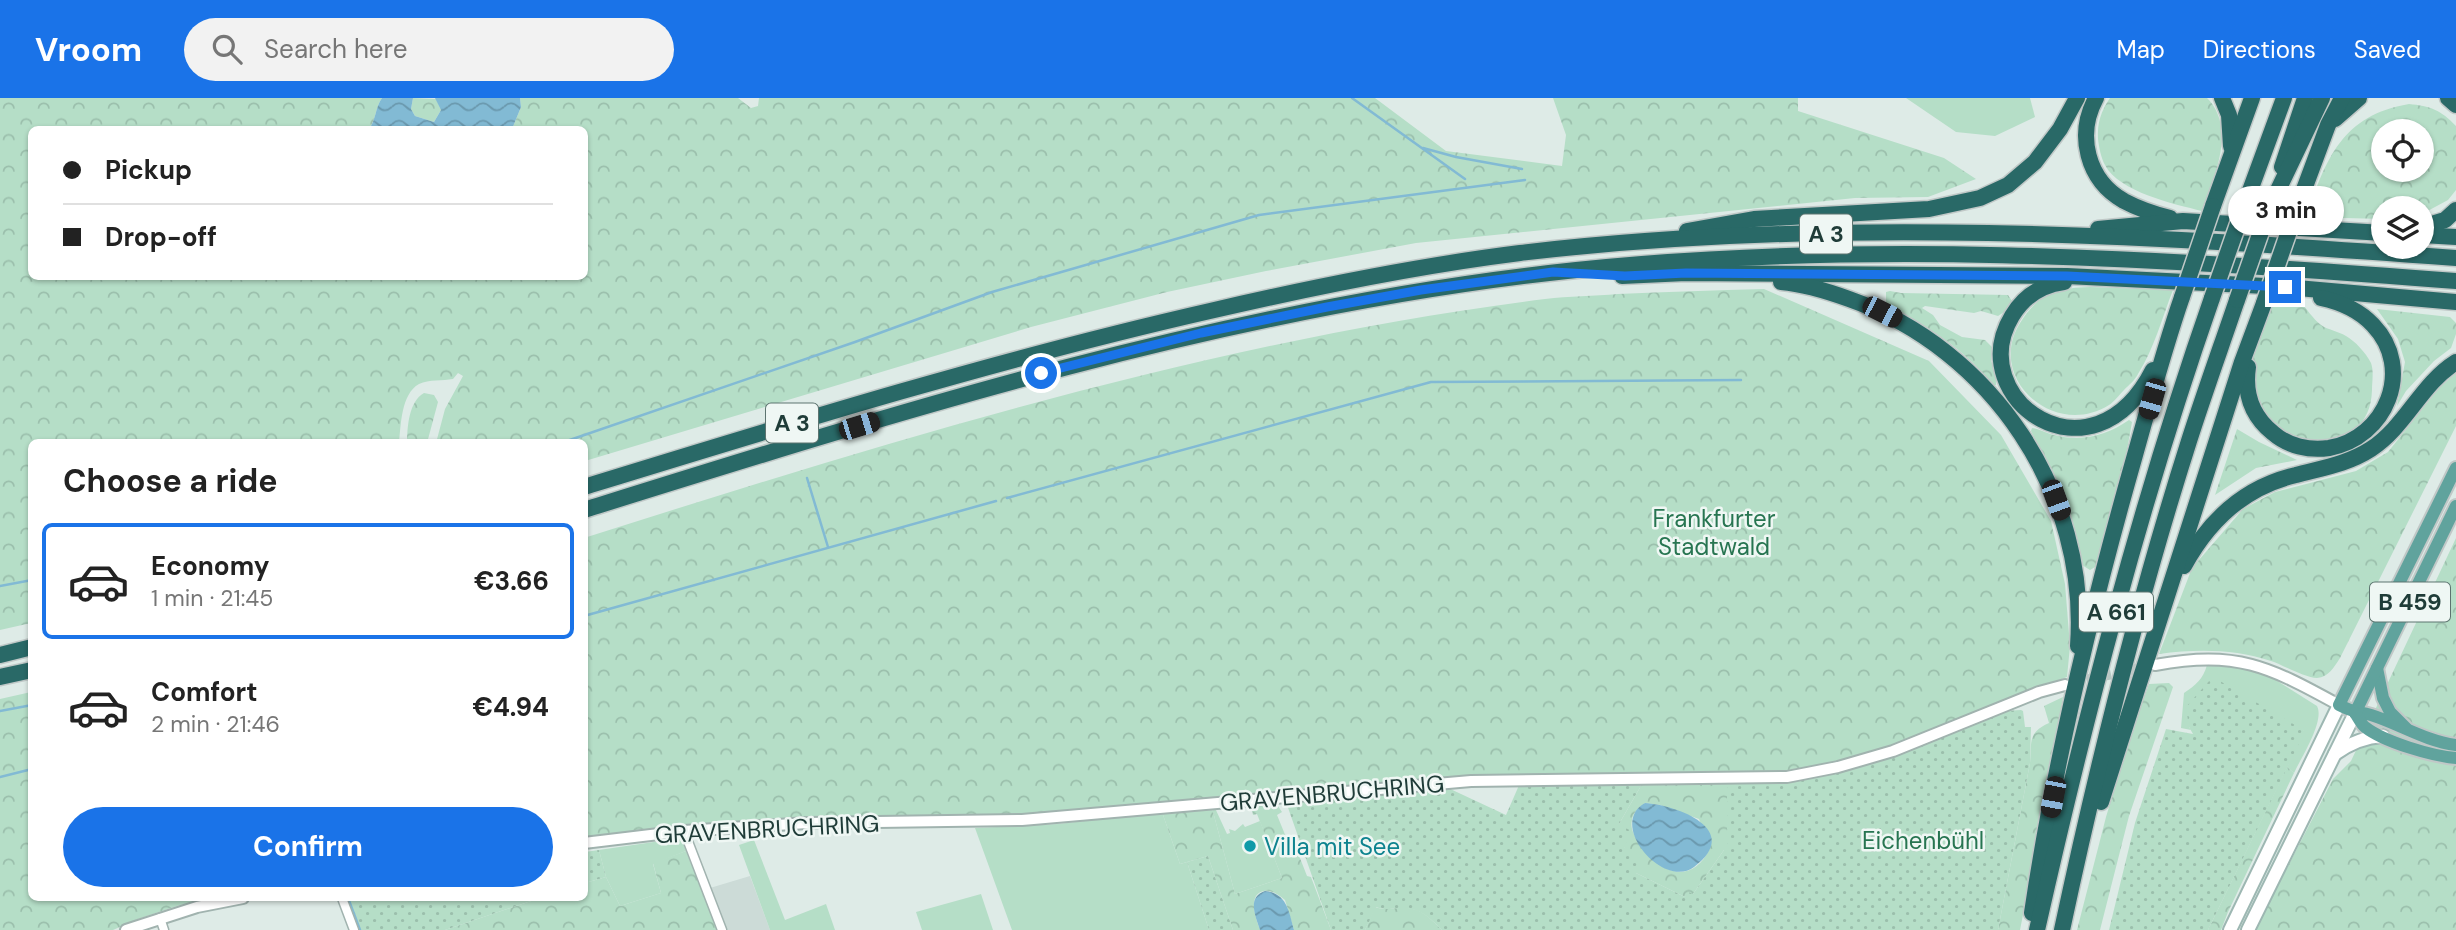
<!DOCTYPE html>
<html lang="en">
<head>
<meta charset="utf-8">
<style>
  :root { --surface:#fff; --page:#f2f2f2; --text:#222; --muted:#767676; --line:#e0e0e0; --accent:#1a73e8 }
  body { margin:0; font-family:"DM Sans",sans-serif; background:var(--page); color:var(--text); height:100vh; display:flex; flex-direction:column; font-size:26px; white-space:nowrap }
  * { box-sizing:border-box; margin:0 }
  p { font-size:23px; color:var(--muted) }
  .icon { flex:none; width:38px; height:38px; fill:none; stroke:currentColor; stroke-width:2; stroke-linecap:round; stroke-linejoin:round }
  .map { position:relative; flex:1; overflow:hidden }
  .side { position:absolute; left:28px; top:341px; width:560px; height:462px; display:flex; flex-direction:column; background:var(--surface); border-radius:10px; box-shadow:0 2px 5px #0004 }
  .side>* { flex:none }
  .top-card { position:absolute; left:28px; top:28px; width:560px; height:154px; border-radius:10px; box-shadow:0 2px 5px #0004; display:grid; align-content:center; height:154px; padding:0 35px; background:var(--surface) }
  .buttons { position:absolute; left:2371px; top:21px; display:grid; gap:14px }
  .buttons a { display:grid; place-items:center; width:63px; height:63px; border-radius:50%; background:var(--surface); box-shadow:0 2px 5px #0004; font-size:35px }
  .end { position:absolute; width:32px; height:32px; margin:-16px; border:9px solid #1a73e8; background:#fff; box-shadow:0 0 0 4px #fff }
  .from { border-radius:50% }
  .bubble { position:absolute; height:49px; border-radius:24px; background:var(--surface); box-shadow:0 2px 5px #0004; font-size:23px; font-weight:700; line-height:49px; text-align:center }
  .car { position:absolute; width:21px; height:42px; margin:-21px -10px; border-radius:9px; box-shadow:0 0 5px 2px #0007; background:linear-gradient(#222 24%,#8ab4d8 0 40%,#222 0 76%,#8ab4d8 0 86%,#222 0) }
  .top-card b { display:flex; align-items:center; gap:24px; height:66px; font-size:26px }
  .top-card b+b { border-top:2px solid var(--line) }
  .top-card i { width:18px; height:18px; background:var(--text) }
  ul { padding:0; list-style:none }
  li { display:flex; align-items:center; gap:21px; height:116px; margin:0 14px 10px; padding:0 21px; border:4px solid transparent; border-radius:10px }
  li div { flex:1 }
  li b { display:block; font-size:26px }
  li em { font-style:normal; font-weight:700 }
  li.active { border-color:var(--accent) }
  li>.icon { width:63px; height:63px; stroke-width:1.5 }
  h2 { padding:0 35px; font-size:32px; line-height:84px }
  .action { display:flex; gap:14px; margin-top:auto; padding:14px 35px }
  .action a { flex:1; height:80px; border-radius:42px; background:var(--accent); color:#fff; font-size:28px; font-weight:700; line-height:80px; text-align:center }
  header { display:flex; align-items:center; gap:42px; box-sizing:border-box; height:98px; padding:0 35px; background:var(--accent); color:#fff }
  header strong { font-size:33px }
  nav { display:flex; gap:38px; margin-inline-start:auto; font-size:24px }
  .search { width:490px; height:63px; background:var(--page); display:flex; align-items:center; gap:18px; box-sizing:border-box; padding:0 24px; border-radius:38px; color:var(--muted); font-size:26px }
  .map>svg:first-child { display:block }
</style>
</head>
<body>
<header>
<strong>Vroom</strong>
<div class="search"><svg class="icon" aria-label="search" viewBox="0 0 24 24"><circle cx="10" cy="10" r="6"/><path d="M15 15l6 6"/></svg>Search here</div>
<nav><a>Map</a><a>Directions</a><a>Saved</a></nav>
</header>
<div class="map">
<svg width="2456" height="832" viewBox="0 0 2456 832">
  <defs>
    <pattern id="forest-crowns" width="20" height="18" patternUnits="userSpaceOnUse" patternTransform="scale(1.75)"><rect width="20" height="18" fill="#b5dec7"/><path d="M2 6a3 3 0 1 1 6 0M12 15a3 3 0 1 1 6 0" fill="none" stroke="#9bbfac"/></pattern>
    <pattern id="garden-dots" width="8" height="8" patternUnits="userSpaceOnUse" patternTransform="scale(1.75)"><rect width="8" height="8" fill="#b5dec7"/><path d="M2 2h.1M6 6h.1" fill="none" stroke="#9bbfac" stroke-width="1.8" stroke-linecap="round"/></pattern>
    <pattern id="water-waves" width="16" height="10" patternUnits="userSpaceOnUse" patternTransform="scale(1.75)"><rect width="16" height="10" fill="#82bad4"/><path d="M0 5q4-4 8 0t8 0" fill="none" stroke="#6a98ad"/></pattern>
  </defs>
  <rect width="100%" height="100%" fill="#deebe7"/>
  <polygon fill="#ccdbd7" points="750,778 770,832 726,832 710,790"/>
  <g fill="#b5dec7">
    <polygon points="1906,0 2030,0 2035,19 1995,38 1956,34"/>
    <path d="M2224,566L2263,574L2317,608C2325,623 2301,660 2294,675L2287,669L2304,632L2189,629L2191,632L2181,630L2184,595C2196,587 2203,581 2207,567Z"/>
    <polygon points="1212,710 1215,710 1227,736 1230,735 1229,731 1235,733 1243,726 1245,729 1260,723 1282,780 1235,796"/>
    <polygon points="1162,714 1180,766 1187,764 1209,832 1012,832 975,730 1058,726"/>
    <polygon points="681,740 686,753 653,766 661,795 620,808 606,779 599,752"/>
    <polygon points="754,742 785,822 826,806 835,832 770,832 739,747"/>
    <polygon points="981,796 993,832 922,832 916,814"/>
  </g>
  <g fill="url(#forest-crowns)" fill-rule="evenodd">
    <path d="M0,0H382C375,10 376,22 369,31L32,32V178H584V32L512,31L521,9L520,0H738L751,10L758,8L759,0H1375L1446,53L1562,68L1566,37L1553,0H1798V13L1944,60L1976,81L1928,99L1855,100L1416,145L1266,173L1167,194L1031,229L585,363L584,345H436L445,311L463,278L458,275L453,281C443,283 429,281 419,286C401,296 401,327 399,345H32L31,525L0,532Z"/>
    <polygon points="413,0 436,1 441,12 434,24 415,18 411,11"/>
    <path d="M2110,0H2207C2237,30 2214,80 2202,113C2174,106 2119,94 2105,67C2101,60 2099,49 2098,41C2097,25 2101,13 2110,0Z"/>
    <path d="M2409,6C2430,8 2441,12 2456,28V92L2448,102L2422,116V110H2384L2383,121L2306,119C2326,61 2342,17 2409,6ZM2384,33H2422V72H2384Z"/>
    <path d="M2090,189L2173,192C2162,220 2154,251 2138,276C2135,282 2129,287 2124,292C2119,297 2114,304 2109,307C2053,342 1983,278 2022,222C2041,194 2057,190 2090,189Z"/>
    <path d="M1764,191L1929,263L2001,337L2051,423L2065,486L2070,548L2067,579C2016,598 1968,622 1917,640C1878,654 1838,665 1798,675L1426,682L984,719L698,728L585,740L584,440C899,340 1217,242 1545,201C1569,198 1594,198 1618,196C1667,194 1715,192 1764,191Z"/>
    <path d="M1890,193L1901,195L2008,197L2012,203L2007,212L1998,218L1981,213L1974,215L1925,208L1922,210L1933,217L1940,227L1962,239L1985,242L1992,249L1991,263L1997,276L1996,287H1993C1962,248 1928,230 1886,205V194Z"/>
    <path d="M2274,200L2300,203C2306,210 2313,221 2321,227C2328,232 2338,233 2346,238C2355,243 2366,255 2371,265C2374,273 2372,284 2372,292C2370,375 2235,353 2254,255C2257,236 2267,218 2274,200Z"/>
    <polygon points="2377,211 2450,219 2456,225 2456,236 2451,250 2434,263 2406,293 2397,308 2405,264 2398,241"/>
    <path d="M2456,275V328L2340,560C2334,569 2329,579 2317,580C2305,580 2283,567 2271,563C2234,551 2198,551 2159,556L2192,470L2243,411L2275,394L2356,373L2388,354L2439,290Z"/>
    <path d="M424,295L434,297L438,304L427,345H407C407,329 409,303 424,295Z"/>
    <path d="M2129,322L2132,324L2127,352L2097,464L2095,469L2090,472L2082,467L2073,428L2060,392L2031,333L2032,330C2040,331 2046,335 2054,337C2081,344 2106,338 2129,322Z"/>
    <polygon points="2237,331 2259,344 2297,362 2256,370 2215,397"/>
    <polygon points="2456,440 2456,832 2255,832 2333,681 2351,663"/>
    <polygon points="2169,585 2173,589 2129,718 2100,832 2077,832 2106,719 2143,597 2145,597 2149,586"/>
    <polygon points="31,594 32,800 220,800 180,807 138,821 113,832 0,832 0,601"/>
    <path d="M2063,599L2060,617L2062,618L2020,832H1998L2030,665C2032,644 2027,635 2049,625L2044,608Z"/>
    <polygon points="2287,669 2294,675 2228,814 2221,832 2208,832"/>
    <path d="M1727,685L1728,752H1724L1693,796L1685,799L1636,775L1624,749L1619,726L1642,686ZM1645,705L1660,707L1699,721L1710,750C1691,791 1656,773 1638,743C1634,737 1630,730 1632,722C1633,714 1639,710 1645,705Z"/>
    <path d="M1276,705L1282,714L1277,717L1286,739L1291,737L1307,778L1311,779L1331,832H1294L1285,802C1279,797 1272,792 1264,793C1247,796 1256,821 1260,832H1233L1208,758L1180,766L1162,714L1212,710L1235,796L1282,780L1257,716L1253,717L1251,707Z"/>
    <polygon points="686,753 718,832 445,832 540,800 584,800 585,785 606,779 620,808 661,795 653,765"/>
    <path d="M1375,809C1384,812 1389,811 1398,810C1419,808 1428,818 1442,832H1365Z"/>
  </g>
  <g fill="url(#garden-dots)">
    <polygon points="2210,582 2220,583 2305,633 2208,832 2109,832 2135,725 2166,631 2193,636 2189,629 2186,609"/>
    <path d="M2021,612L2023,613L2025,629H2031L2030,665L1998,832H1442C1428,818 1419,809 1398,810C1390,811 1384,812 1376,809L1365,832H1331L1286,704L1446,689L1506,717L1520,685L1642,686L1619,726L1631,733L1624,749L1640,758L1636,775L1685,799L1688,794L1693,796L1724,752H1727V685L1791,684L1825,676L2003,613Z"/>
    <polygon points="599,752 606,779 585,785 585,754"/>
    <polygon points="1208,758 1233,832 1209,832 1187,764"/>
    <polygon points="347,800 540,800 445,832 359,832"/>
  </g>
  <g fill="url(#water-waves)">
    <path d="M382,0H413L411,11L415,18L434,24L441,12L435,0H520L521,9L512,31H369C376,22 375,10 382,0Z"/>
    <path d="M1645,705C1677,707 1744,732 1694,769C1663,792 1607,726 1645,705Z"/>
    <path d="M1265,793C1287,795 1289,814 1294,832H1260C1255,817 1247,799 1265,793Z"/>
  </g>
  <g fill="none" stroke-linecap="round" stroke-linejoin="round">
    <g stroke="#82bad4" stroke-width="2.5">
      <polyline points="1352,0 1465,81"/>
      <polyline points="1423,50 1456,59 1522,71"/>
      <polyline points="561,345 855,244 992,194 1259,117 1525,82"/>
      <polyline points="807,380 828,449"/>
      <polyline points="1007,400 1431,284 1741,282"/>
      <polyline points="0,488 32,482"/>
      <polyline points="584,518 996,403"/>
      <polyline points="0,613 32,607"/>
      <polyline points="0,679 32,671"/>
      <polyline points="348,800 360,832"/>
    </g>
    <polyline stroke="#b8c8c4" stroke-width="10" stroke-dasharray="10 5" stroke-linecap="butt" points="2072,585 2148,568"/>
    <g stroke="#a1b3af" stroke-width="11">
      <g id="minor">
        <polyline points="684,733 722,832"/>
        <polyline points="342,800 354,832"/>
        <polyline points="160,820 164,832"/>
      </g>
    </g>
    <g stroke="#a1b3af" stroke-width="14">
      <g id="tertiary">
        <path d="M2155,567C2237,552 2268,568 2339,607"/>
        <polyline points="584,745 684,733 807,725 1022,722 1471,683 1787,679 1838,669 1893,653 2039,594 2065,587"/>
        <polyline points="126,832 197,809 243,800"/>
      </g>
    </g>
    <g stroke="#9db7b2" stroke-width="16">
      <g id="secondary">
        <path d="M2335,656C2350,645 2364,639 2383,638"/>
        <polyline points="2230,832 2339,607"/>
        <polyline points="2248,832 2355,615"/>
      </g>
    </g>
    <g stroke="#c0c8c7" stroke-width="16">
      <g id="primary">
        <path d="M2456,370L2339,607C2354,615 2357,613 2371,617C2400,626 2425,643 2456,647"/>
        <polyline points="2377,570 2383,600 2390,614 2406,630"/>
        <polyline points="2355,615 2456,408"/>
        <path d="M2355,615C2358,619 2361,626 2365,629C2384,644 2432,658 2456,660"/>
      </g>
    </g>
    <g stroke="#c0c8c7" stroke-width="19">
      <g id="motorway">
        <path d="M2096,0C2076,37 2087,82 2124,103C2139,111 2154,116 2170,120"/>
        <polyline points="2222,0 2229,17 2231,48"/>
        <polyline points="2448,0 2456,7"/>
        <polyline points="2335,21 2359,0"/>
        <polyline points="2282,69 2305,0"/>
        <polyline points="2213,108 2252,0"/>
        <polyline points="2244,109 2284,0"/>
        <polyline points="2269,111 2322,0"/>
        <polyline points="2296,113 2328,27 2342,0"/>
        <polyline points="2422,129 2445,122 2456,112"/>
        <polyline points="2098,131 2183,123 2384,135"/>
        <polyline points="1687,133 1754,121 1929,111 1980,100 2008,87 2035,64 2060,31 2077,0"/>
        <polyline points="2422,137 2456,139"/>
        <polyline points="1622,178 1686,175 2067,178 2285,189 2456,204"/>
        <path d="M1781,184C1804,186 1827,193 1849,201C1992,251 2089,396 2078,548"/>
        <path d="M2064,184C2041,187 2024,198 2012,218C1962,301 2092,392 2153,272"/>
        <path d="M2248,269C2244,296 2252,318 2273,335C2288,348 2309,353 2329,350C2386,340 2415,271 2373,227C2359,212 2340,204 2321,200"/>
        <path d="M584,389C792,325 999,261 1210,213C1313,189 1416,168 1520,155C1830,118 2146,137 2456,160"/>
        <path d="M584,412C901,313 1218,213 1549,175C1850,140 2155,160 2456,183"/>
        <path d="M2184,468C2209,422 2244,389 2296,377C2322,370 2348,366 2371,351C2406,328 2421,286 2456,264"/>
        <polyline points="0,557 32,549"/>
        <polyline points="0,579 32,572"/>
        <polyline points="2101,704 2242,264 2264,205"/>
        <path d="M2032,815C2055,660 2092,508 2135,357C2150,304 2164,251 2182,199"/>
        <path d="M2037,832C2085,619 2140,406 2212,200"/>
        <path d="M2062,832C2097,668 2138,503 2189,343C2204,296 2221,249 2237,202"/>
      </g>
    </g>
    <use href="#minor" stroke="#fff" stroke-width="8"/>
    <use href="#tertiary" stroke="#fff" stroke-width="10"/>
    <use href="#secondary" stroke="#fff" stroke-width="12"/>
    <use href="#primary" stroke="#60a39d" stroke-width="12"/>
    <use href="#motorway" stroke="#296967" stroke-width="16"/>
    <g stroke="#c0c8c7" stroke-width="19" stroke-linecap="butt">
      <g id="motorway-bridge">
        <polyline points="2182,199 2213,108"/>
        <polyline points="2212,200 2244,109"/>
        <polyline points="2237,202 2269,111"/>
        <polyline points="2264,205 2296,113"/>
      </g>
    </g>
    <use href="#motorway-bridge" stroke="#296967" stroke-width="16"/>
  </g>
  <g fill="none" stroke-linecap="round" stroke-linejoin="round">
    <polyline stroke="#1a73e8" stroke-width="9" points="1041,275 1201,235 1327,209 1421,192 1553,174 1625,178 1686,175 2067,178 2285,189"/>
  </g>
  <circle fill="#0f9aa8" stroke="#eff7f4" stroke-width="2.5" cx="1250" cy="748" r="7"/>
  <g text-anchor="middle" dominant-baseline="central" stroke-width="5" stroke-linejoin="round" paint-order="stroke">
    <g fill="#eff7f4" stroke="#5d7470" stroke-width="2">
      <rect x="1800" y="116.5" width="52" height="39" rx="5"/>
      <rect x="766" y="305.5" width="52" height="39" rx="5"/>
      <rect x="2370" y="484.5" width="80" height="39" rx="5"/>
      <rect x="2079" y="494.5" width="74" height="39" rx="5"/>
    </g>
    <g font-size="23" font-weight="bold" fill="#1f3c38">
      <text x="1826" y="136">A 3</text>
      <text x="792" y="325">A 3</text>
      <text x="2410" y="504">B 459</text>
      <text x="2116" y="514">A 661</text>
    </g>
    <g font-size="24" fill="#277551" stroke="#eff7f4">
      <text x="1714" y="420">Frankfurter<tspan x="1714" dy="28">Stadtwald</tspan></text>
      <text x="1923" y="742">Eichenbühl</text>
    </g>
    <g font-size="24" fill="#1f3c38" stroke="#eff7f4">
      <text transform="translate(1332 695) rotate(-5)">GRAVENBRUCHRING</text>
      <text transform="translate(767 731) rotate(-3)">GRAVENBRUCHRING</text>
    </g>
    <g font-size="24" fill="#0d838f" stroke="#eff7f4" text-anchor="start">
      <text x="1264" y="748">Villa mit See</text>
    </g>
  </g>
</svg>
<div class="buttons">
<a><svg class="icon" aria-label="locate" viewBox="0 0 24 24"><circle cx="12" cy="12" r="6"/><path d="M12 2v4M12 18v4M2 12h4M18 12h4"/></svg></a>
<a><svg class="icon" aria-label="layers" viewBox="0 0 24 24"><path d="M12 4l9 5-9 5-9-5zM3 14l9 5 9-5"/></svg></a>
</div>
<i class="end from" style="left:1041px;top:275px"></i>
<i class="end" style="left:2285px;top:189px"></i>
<div class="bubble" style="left:2228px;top:88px;width:116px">3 min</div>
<i class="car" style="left:1882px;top:214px;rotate:117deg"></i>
<i class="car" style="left:2152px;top:301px;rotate:196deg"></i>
<i class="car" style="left:859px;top:328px;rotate:73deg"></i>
<i class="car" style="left:2056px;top:402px;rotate:160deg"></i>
<i class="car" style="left:2053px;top:699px;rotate:191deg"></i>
<div class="top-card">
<b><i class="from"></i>Pickup</b>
<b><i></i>Drop-off</b>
</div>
<section class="side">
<h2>Choose a ride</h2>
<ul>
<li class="active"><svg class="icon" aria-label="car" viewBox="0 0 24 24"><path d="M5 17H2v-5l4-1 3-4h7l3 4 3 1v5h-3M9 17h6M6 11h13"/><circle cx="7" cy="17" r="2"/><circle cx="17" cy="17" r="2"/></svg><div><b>Economy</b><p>1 min · 21:45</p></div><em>€3.66</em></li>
<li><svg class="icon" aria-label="car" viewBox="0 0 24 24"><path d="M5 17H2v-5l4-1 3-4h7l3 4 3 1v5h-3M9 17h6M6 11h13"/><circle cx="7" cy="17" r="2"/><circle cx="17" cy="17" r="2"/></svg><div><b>Comfort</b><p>2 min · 21:46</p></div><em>€4.94</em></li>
</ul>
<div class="action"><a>Confirm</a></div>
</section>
</div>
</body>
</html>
